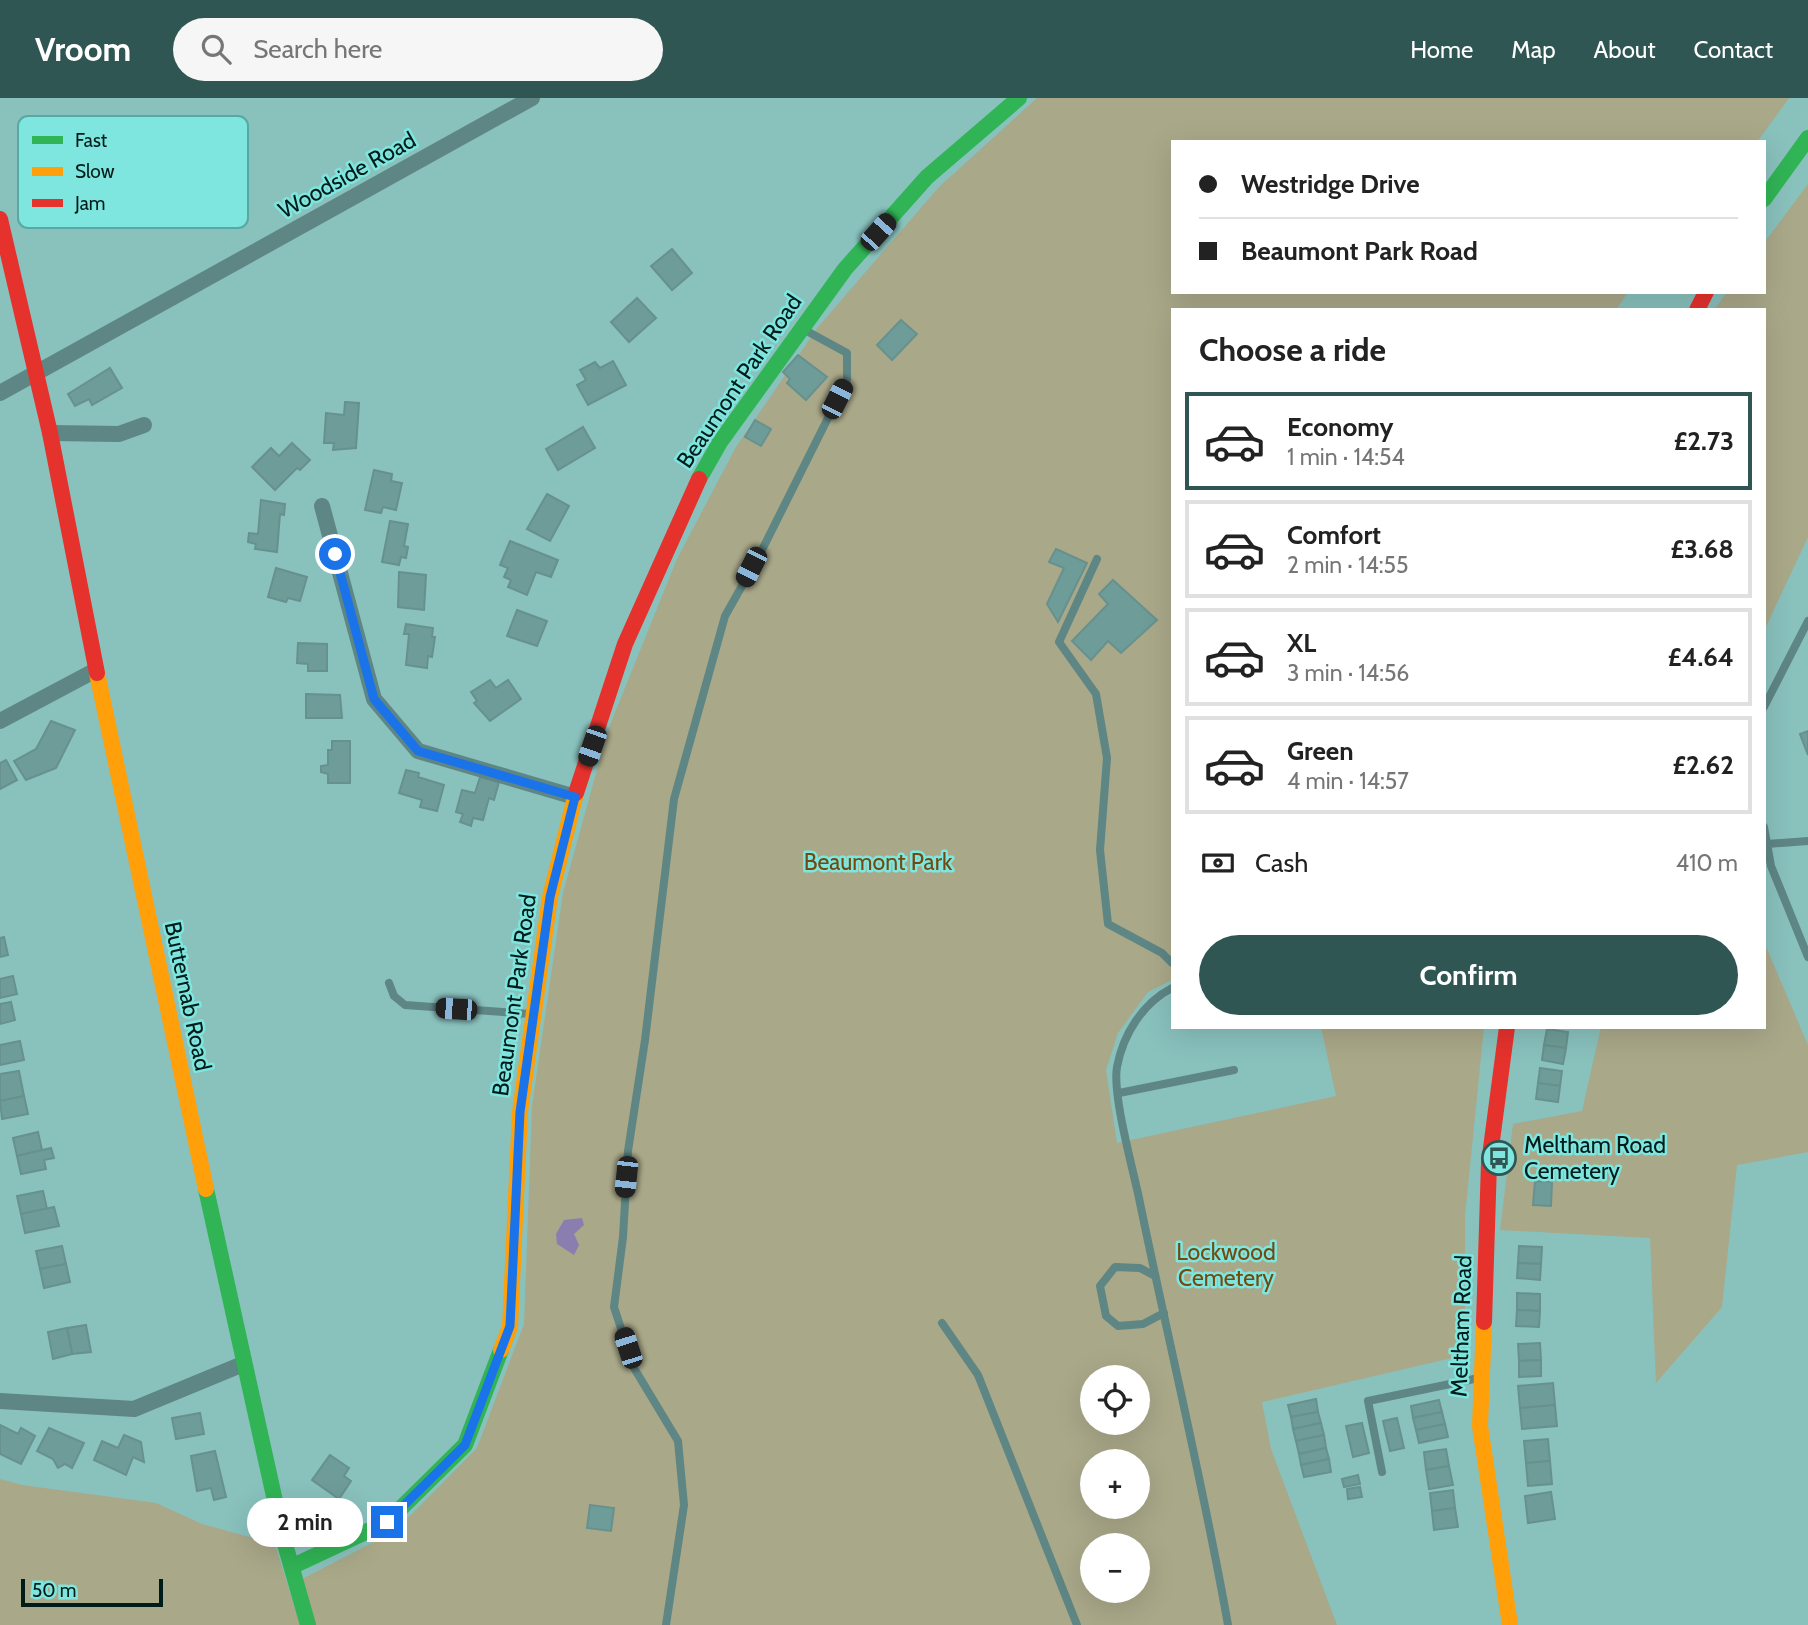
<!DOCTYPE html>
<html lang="en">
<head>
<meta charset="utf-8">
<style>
  :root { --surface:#fff; --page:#f6f6f6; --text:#222; --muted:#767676; --line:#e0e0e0; --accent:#305653 }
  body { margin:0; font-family:Cabin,sans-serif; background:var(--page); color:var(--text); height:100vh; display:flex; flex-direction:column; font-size:26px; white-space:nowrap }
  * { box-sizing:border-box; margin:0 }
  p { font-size:23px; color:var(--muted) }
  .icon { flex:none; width:38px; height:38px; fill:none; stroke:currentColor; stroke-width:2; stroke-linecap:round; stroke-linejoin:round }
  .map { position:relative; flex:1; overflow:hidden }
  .sheet { position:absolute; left:1171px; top:210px; width:595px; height:721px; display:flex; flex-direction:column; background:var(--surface); border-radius:0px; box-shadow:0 7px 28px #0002 }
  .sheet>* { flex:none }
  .top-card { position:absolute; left:1171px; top:42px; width:595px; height:154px; border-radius:0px; box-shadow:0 7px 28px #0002; display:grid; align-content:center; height:154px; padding:0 28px; background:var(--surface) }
  .controls { position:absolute; left:1080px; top:1267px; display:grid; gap:14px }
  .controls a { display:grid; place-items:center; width:70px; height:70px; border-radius:50%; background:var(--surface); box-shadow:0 7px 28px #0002; font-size:35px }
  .scale { position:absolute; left:21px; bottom:18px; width:142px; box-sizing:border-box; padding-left:7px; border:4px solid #001c1a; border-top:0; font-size:19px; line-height:24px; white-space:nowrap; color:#001c1a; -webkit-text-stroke:5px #7ee6de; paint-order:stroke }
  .end { position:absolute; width:32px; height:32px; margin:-16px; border:9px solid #1a73e8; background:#fff; box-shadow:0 0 0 4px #fff }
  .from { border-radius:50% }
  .bubble { position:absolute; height:49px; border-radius:24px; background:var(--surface); box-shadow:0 7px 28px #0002; font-size:23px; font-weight:800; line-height:49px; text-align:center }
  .car { position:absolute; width:21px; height:42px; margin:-21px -10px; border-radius:9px; box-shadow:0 0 5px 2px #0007; background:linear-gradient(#222 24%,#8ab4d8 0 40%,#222 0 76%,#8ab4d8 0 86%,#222 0) }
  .top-card b { display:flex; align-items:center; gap:24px; height:66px; font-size:26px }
  .top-card b+b { border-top:2px solid var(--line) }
  .top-card i { width:18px; height:18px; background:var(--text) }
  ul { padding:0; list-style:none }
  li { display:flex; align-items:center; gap:21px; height:98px; margin:0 14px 10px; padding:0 14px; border:4px solid var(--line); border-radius:0px }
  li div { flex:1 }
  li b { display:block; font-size:26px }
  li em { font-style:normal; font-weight:800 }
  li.active { border-color:var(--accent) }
  li>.icon { width:63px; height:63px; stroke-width:1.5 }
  h2 { padding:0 28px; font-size:32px; line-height:84px }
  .pay { display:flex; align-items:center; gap:18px; height:77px; padding:0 28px; font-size:26px }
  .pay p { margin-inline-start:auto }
  .cta { display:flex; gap:14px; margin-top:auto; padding:14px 28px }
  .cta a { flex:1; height:80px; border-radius:42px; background:var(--accent); color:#fff; font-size:28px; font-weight:800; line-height:80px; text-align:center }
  header { display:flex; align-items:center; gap:42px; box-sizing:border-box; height:98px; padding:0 35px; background:var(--accent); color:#fff }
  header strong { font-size:33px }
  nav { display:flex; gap:38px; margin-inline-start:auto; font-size:24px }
  .search { width:490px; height:63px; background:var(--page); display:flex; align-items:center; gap:18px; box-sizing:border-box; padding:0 24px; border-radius:38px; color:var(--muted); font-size:26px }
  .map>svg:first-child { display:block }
</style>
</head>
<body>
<header>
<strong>Vroom</strong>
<div class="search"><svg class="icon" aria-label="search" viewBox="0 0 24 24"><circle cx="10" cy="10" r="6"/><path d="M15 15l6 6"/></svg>Search here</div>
<nav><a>Home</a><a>Map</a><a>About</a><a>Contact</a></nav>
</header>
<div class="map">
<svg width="1808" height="1527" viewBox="0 0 1808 1527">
  <rect width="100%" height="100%" fill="#89c1bd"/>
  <g fill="#a9a889" fill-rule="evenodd">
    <path d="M1037,0H1789L1757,44H1172V194H1628L1616,212H1172V882L1148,894L1118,935L1106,972L1117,1045L1336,998L1321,929H1484L1465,1118V1257L1262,1304L1271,1351L1337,1527H316L302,1481L395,1433L477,1350L524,1226L532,1008L563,795L608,632L677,461L736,349L818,229L939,89ZM1092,1279H1138V1325H1092ZM1092,1363H1138V1409H1092ZM1092,1447H1138V1493H1092Z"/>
    <polygon points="1808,86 1808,439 1764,533 1764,212 1714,212 1727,194 1764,194 1764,145"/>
    <polygon points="1764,844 1808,947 1808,1054 1737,1067 1722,1209 1656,1285 1650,1140 1500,1132 1513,1026 1582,1013 1601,929 1764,929"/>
    <polygon points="0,1381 22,1387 156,1405 202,1426 275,1446 300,1527 0,1527"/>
  </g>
  <polygon fill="#8a7eb0" points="582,1120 584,1127 574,1136 579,1147 574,1157 557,1146 556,1136 564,1122"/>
  <g fill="#6e9c98" stroke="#67918e" stroke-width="2">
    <polygon points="672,151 692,175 672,192 651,168"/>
    <polygon points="637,200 656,220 629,244 611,224"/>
    <polygon points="901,222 917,236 892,262 877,247"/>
    <polygon points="798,257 827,279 806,302 787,285 790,281 783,274"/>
    <polygon points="613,263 626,287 588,307 577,287 586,282 580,272 595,264 600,270"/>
    <polygon points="110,270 122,290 92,307 89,301 75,308 68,296"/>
    <polygon points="345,304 359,305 356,350 333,352 334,345 324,345 326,315 344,317"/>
    <polygon points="755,322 771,331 761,348 745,339"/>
    <polygon points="583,329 595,350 558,372 546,351"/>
    <polygon points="292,345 310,362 300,372 297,370 275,392 252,369 271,350 279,358"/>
    <polygon points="374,372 392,376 391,383 402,385 396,412 383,409 381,415 365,412"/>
    <polygon points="547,396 569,408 550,443 527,431"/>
    <polygon points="261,402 285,406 284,417 280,416 277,454 255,451 256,446 248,444 249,435 258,436"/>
    <polygon points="390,423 408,426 404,448 408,449 406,460 401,459 399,467 382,464"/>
    <polygon points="510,443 558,462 551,479 536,474 527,497 508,489 511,482 504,479 508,470 500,467"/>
    <polygon points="1056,451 1087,465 1058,524 1047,506 1064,470 1049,464"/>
    <polygon points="276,470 307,479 300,503 288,500 286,504 268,499"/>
    <polygon points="399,474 426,477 424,512 398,509"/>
    <polygon points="1113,482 1157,522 1121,555 1108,543 1091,562 1072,543 1108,506 1099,496"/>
    <polygon points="517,512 547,523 537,548 507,538"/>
    <polygon points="406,526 433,530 432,539 435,539 432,559 428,558 427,570 406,567 409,536 404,536"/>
    <polygon points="298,545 327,546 327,573 308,573 308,566 297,565"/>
    <polygon points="490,582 496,590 508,582 521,601 490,623 474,605 477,603 471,594"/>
    <polygon points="306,596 340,597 342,620 306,620"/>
    <polygon points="51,623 75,632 56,670 26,682 14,663 36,651"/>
    <polygon points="1808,633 1808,657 1800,636"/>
    <polygon points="332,643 350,643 350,685 328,685 328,676 321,674 321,668 328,667 328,652 332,652"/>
    <polygon points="6,662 17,682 0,691 0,665"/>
    <polygon points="406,672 419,675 418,679 444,687 437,713 420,709 422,702 399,695"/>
    <polygon points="480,679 499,684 494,702 489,700 483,722 473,720 471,728 460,724 463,716 456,714 462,692 475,695"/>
    <polygon points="4,839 8,857 0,859 0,840"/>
    <polygon points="13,878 17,896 0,900 0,881"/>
    <polygon points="11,904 15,922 0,926 0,906"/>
    <polygon points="1547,931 1568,934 1566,950 1544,947"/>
    <polygon points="20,943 24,962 0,967 0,947"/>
    <polygon points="1544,947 1566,950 1563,966 1542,962"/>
    <polygon points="1540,970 1562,973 1560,988 1538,985"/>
    <polygon points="19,973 24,998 0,1003 0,976"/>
    <polygon points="1538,985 1560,988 1558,1004 1536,1001"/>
    <polygon points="24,998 28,1016 2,1021 0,1003"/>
    <polygon points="38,1034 42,1052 17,1058 13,1040"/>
    <polygon points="51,1050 54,1060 44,1062 46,1071 21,1076 17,1058"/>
    <polygon points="1535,1083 1552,1084 1551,1108 1533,1107"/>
    <polygon points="43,1093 47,1111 21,1116 17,1098"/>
    <polygon points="54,1109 59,1128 25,1135 21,1116"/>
    <polygon points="62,1148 66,1166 40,1171 36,1153"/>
    <polygon points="1519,1148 1542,1149 1541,1166 1518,1165"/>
    <polygon points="1518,1165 1541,1166 1540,1182 1517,1180"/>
    <polygon points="66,1166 70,1184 44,1190 40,1171"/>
    <polygon points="1517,1195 1540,1196 1540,1213 1517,1212"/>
    <polygon points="1517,1212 1540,1213 1539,1229 1516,1228"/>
    <polygon points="86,1227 91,1254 72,1256 67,1230"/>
    <polygon points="67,1230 72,1256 53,1261 48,1234"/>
    <polygon points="1540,1245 1541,1262 1519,1263 1518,1246"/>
    <polygon points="1541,1262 1541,1278 1519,1279 1519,1263"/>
    <polygon points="1553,1285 1555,1307 1520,1310 1518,1288"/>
    <polygon points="1316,1301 1318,1314 1291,1319 1288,1307"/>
    <polygon points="1439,1302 1442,1314 1413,1320 1411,1308"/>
    <polygon points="1555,1307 1557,1328 1522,1331 1520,1310"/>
    <polygon points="1318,1314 1321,1325 1293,1331 1291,1319"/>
    <polygon points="1442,1314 1445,1326 1416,1332 1413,1320"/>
    <polygon points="200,1315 204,1336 176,1341 172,1320"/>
    <polygon points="1397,1320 1404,1350 1390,1353 1383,1323"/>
    <polygon points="1321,1325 1324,1337 1296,1343 1293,1331"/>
    <polygon points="1362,1325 1369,1355 1353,1359 1346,1328"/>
    <polygon points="1445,1326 1448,1339 1419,1345 1416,1332"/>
    <polygon points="0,1327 18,1336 21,1330 35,1338 21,1366 0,1356"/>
    <polygon points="49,1330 84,1345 72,1370 65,1366 58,1370 53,1361 37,1353"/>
    <polygon points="124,1337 141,1344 144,1364 133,1359 126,1377 94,1362 102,1343 118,1350"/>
    <polygon points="1324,1337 1326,1350 1299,1356 1296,1343"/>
    <polygon points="1548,1341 1550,1363 1526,1365 1524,1343"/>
    <polygon points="1326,1350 1329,1361 1301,1367 1299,1356"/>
    <polygon points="1446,1351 1449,1368 1426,1372 1424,1354"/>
    <polygon points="215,1353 226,1399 214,1402 211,1390 197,1393 191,1358"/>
    <polygon points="330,1357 349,1370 344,1378 351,1383 339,1401 312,1382"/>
    <polygon points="1329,1361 1331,1374 1304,1379 1301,1367"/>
    <polygon points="1550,1363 1552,1386 1528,1388 1526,1365"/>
    <polygon points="1449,1368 1453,1387 1429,1391 1426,1372"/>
    <polygon points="1358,1377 1360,1386 1344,1389 1342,1381"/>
    <polygon points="1360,1389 1362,1399 1348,1401 1347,1391"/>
    <polygon points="1453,1392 1455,1410 1432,1413 1430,1395"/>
    <polygon points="1551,1394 1555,1421 1528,1425 1525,1398"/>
    <polygon points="590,1407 614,1410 611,1433 587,1430"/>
    <polygon points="1455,1410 1458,1429 1434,1432 1432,1413"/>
  </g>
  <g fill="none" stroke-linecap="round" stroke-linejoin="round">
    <g stroke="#5e8684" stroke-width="8">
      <polyline points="1097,461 1059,544 1096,596 1107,660 1100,752 1108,826 1162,855 1172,865"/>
      <polyline points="1764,609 1808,523"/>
      <polyline points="1764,729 1771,768 1808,859"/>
      <polyline points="1767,746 1808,743"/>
      <polyline points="389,885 394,898 405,907 530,916"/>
      <path d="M1172,890C1143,905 1123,936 1117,969C1112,998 1134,1074 1140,1105C1169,1246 1203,1385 1228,1527"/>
      <polyline points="1119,995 1234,972"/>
      <polyline points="1155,1178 1140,1170 1115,1169 1100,1188 1106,1218 1118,1228 1143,1226 1164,1215"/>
      <polyline points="942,1225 978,1277 1077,1527"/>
      <polyline points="1382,1374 1368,1303 1479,1280"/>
      <polyline points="666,1527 684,1407 678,1343 634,1270 614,1209 623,1139 628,1053 645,942 674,701 725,518 760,456 847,282 847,255 803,231"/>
    </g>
    <g stroke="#5e8684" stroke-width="16">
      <polyline points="0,295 532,0"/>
      <polyline points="50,335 119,336 144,327"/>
      <polyline points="322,408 374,601 418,653 575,699"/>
      <polyline points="0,623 96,572"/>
      <polyline points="0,1303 134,1311 243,1266"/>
    </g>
    <g stroke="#30b455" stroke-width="16">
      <polyline points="1764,101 1808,40"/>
      <polyline points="699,381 720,344 845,171 927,79 1019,0"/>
      <polyline points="206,1091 283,1439 308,1527"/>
      <polyline points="293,1468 387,1424 465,1347 501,1252"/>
    </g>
    <g stroke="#ff9f0a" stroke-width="16">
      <polyline points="97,575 206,1091"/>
      <polyline points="1484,1224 1480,1328 1510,1527"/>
      <polyline points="501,1252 510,1229 520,1014 550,799 576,695"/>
    </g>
    <g stroke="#e5322d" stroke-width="16">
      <polyline points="0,121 50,335 97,575"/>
      <polyline points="1697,212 1706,194"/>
      <polyline points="576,695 625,546 699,381"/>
      <polyline points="1484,1224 1489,1065 1507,929"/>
    </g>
  </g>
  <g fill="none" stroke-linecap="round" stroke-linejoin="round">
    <polyline stroke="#1a73e8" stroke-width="9" points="335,456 374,601 418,653 575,699 550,799 520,1014 510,1228 465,1347 387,1424"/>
  </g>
  <defs>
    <g id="bus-ring" transform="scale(1.75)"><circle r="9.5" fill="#7ee6de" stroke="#305653" stroke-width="1.5"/><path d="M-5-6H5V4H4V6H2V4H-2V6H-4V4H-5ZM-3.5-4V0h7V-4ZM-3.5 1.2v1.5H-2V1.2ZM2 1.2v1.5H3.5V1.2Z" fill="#305653"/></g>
  </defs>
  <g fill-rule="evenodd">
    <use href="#bus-ring" x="1499" y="1060"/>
  </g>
  <g text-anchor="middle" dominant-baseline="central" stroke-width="5" stroke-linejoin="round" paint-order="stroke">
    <g font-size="23" fill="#001c1a" stroke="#7ee6de">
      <text transform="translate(347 77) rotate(-29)">Woodside Road</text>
      <text transform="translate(739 283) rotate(-56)">Beaumont Park Road</text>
      <text transform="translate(514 897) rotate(-82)">Beaumont Park Road</text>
      <text transform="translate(188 898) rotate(78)">Butternab Road</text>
      <text transform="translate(1461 1228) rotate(-88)">Meltham Road</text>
    </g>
    <g font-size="23" fill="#73490f" stroke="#7ee6de">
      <text x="878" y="764">Beaumont Park</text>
      <text x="1226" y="1154">Lockwood<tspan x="1226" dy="26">Cemetery</tspan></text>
    </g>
    <g font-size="23" fill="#001c1a" stroke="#7ee6de" text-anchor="start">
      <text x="1524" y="1047">Meltham Road<tspan x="1524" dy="26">Cemetery</tspan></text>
    </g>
  </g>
  <rect x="18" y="18" width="230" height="112" rx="10" fill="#7ee6de" stroke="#58a9a3" stroke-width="2"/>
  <rect x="32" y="38" width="31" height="8" fill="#30b455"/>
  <rect x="32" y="69" width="31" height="9" fill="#ff9f0a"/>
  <rect x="32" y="101" width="31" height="8" fill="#e5322d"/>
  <g font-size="19" fill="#001c1a">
    <text x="75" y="49">Fast</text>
    <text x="75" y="80">Slow</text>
    <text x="75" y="112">Jam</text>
  </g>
</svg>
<div class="controls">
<a><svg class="icon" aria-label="locate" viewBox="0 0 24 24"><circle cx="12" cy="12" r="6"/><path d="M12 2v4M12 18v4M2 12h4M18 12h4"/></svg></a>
<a>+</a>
<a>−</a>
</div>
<div class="scale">50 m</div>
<i class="end from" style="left:335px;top:456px"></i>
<i class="end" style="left:387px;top:1424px"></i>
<div class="bubble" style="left:247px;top:1400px;width:116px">2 min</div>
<i class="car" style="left:878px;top:134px;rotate:42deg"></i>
<i class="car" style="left:837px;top:301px;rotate:27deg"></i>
<i class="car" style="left:751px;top:469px;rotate:207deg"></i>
<i class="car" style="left:592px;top:648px;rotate:199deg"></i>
<i class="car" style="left:456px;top:911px;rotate:274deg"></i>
<i class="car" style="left:626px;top:1079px;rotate:186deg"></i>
<i class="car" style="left:628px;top:1250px;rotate:342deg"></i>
<div class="top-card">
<b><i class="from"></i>Westridge Drive</b>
<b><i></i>Beaumont Park Road</b>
</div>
<section class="sheet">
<h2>Choose a ride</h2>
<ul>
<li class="active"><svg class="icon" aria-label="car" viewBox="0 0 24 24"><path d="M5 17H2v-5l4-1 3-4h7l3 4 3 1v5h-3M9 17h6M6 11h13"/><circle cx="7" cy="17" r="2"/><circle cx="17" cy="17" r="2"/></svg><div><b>Economy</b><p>1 min · 14:54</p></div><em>£2.73</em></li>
<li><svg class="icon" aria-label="car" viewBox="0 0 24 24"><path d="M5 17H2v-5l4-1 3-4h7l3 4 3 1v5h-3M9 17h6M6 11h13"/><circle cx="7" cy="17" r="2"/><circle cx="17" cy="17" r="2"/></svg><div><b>Comfort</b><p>2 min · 14:55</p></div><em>£3.68</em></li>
<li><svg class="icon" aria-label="car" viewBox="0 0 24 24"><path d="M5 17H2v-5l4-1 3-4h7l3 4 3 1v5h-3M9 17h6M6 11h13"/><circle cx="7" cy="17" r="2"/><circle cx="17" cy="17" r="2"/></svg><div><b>XL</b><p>3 min · 14:56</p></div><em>£4.64</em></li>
<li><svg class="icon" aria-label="car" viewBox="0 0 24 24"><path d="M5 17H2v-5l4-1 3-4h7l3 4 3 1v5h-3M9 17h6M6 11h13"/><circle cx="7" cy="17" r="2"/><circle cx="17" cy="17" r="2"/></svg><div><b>Green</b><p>4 min · 14:57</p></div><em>£2.62</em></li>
</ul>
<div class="pay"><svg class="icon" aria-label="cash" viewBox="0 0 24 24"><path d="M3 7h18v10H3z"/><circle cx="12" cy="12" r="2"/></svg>Cash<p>410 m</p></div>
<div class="cta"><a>Confirm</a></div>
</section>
</div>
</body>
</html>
